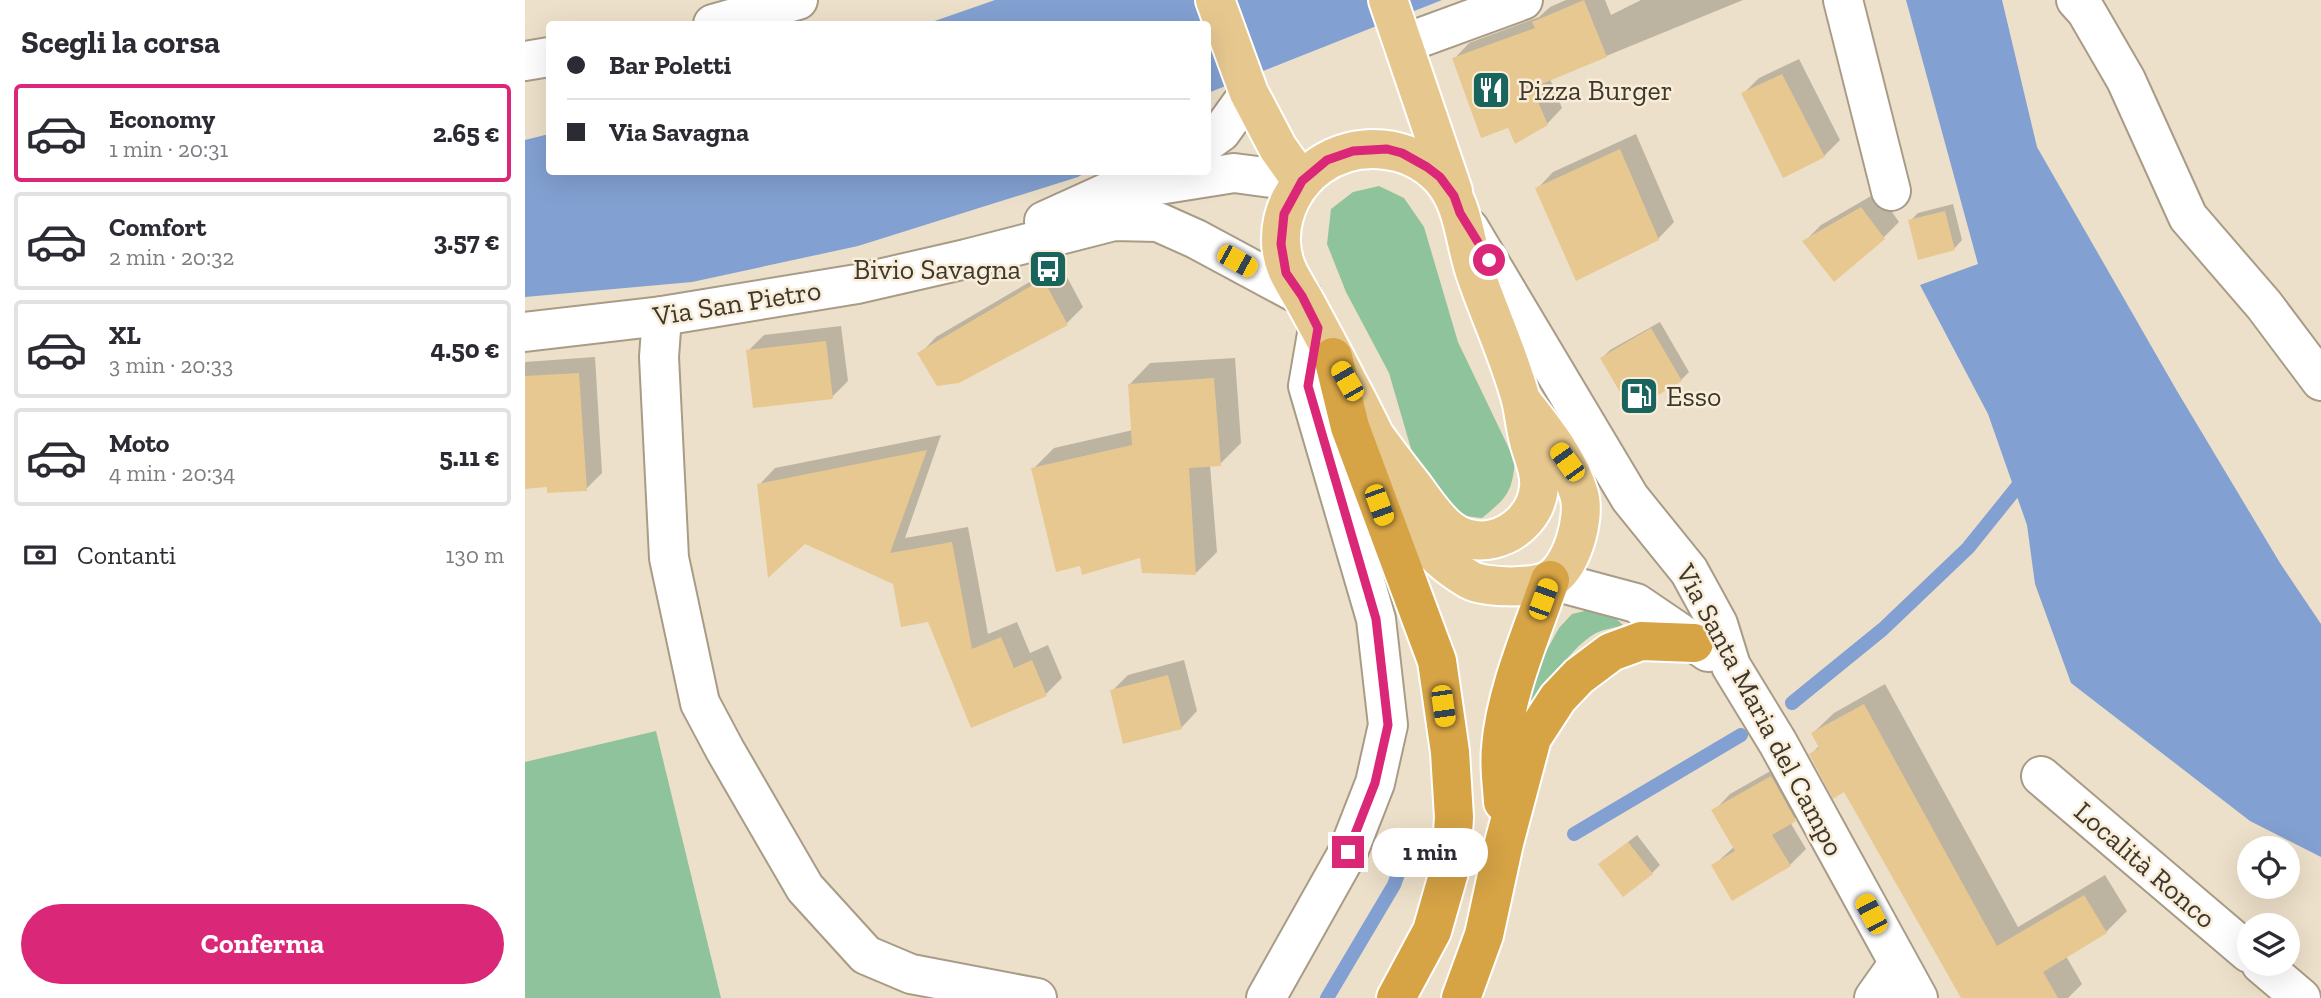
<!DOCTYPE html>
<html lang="it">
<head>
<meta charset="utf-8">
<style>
  :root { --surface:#fff; --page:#f7f7f7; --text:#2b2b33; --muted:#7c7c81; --line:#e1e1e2; --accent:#db2777 }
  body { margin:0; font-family:"Zilla Slab",serif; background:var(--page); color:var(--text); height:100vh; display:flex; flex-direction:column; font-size:26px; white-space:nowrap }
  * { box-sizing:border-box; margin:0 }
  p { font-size:23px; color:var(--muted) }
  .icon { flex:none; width:38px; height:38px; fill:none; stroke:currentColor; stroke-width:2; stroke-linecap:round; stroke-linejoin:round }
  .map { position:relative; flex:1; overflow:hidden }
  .side { display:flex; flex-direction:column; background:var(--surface); width:525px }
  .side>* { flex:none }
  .hud { position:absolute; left:21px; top:21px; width:665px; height:154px; border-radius:7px; box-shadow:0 7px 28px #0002; display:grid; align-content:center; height:154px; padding:0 21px; background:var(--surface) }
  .fabs { position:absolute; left:1712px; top:836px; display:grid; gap:14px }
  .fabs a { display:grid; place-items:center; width:63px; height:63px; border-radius:50%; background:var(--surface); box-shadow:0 7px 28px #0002; font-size:35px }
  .end { position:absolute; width:32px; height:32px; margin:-16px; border:9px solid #db2777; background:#fff; box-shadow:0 0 0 4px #fff }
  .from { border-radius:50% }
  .bubble { position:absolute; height:49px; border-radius:24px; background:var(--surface); box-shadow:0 7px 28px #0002; font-size:23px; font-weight:700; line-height:49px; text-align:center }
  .car { position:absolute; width:21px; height:42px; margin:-21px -10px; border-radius:9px; box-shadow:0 0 5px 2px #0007; background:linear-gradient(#f5c518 24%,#345 0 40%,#f5c518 0 76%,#345 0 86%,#f5c518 0) }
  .hud b { display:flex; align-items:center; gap:24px; height:66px; font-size:26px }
  .hud b+b { border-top:2px solid var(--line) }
  .hud i { width:18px; height:18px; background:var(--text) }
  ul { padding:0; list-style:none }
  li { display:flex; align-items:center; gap:21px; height:98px; margin:0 14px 10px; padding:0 7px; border:4px solid var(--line); border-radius:7px }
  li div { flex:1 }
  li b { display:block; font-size:26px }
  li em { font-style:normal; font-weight:700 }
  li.current { border-color:var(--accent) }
  li>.icon { width:63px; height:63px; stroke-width:1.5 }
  h2 { padding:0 21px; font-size:32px; line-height:84px }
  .pay { display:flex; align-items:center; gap:18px; height:77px; padding:0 21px; font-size:26px }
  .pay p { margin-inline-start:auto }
  .action { display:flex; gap:14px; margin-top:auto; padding:14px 21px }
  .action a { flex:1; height:80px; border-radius:42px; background:var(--accent); color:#fff; font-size:28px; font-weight:700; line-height:80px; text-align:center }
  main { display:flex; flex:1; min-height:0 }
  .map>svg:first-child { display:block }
</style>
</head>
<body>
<main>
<section class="side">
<h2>Scegli la corsa</h2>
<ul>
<li class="current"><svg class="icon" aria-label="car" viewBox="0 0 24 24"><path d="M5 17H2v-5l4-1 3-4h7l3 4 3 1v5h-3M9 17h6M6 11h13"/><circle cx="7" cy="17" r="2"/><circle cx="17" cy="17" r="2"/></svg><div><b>Economy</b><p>1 min · 20:31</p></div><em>2.65 €</em></li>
<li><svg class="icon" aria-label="car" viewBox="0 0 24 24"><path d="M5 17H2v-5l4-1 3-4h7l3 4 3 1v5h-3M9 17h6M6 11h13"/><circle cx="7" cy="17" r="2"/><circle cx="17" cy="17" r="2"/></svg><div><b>Comfort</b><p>2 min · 20:32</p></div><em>3.57 €</em></li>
<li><svg class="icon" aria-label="car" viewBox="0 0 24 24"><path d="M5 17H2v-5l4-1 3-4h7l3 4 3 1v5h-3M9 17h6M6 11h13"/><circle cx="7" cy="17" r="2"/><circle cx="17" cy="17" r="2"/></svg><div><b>XL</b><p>3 min · 20:33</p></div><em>4.50 €</em></li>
<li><svg class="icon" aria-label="car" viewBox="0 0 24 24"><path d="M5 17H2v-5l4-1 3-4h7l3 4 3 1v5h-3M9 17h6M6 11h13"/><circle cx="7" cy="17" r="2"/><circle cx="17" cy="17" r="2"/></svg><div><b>Moto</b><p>4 min · 20:34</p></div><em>5.11 €</em></li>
</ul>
<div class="pay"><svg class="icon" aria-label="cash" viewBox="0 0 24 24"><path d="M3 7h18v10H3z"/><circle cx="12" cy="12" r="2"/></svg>Contanti<p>130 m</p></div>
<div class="action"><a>Conferma</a></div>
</section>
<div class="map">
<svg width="1796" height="998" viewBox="0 0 1796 998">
  <rect width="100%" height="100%" fill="#ede0ca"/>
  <g fill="#8fc39c">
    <path d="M854,186L879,198L899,227L933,342L990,461C987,494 981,498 957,518L931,515L891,466L864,373L821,292L802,244L806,209L828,192Z"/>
    <path d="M1064,610L1087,615L1098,625C1090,628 1079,629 1071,633C1040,651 1023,689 1001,717L1007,677L1034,628L1047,614Z"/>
    <polygon points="131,731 196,998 0,998 0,762"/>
  </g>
  <g fill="#82a0d1">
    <polygon points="470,0 917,0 683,93 682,24 401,24"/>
    <polygon points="1381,0 1477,0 1512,147 1652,391 1755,563 1796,624 1796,857 1725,821 1546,683 1510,584 1502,525 1463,414 1395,285 1453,264"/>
    <polygon points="24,134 24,172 562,172 553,177 333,246 167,282 0,297 0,140"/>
  </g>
  <g fill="#0003">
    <polygon points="1041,0 1080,0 1086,15 1116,0 1218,0 1025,79 1037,108 1022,124 984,126 929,59 944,43 1014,17 1025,7"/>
    <polygon points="1274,59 1315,140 1299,156 1218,94 1234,78"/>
    <polygon points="1111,134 1149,222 1133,239 1012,189 1028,172"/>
    <polygon points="1353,192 1374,222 1358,238 1280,241 1296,225"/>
    <polygon points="1428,204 1437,240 1429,249 1385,221 1393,213"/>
    <polygon points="535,264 558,307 542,323 434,382 395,354 411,337"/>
    <polygon points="1135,322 1164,372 1156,380 1077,358 1085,350"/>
    <polygon points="316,326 323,381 307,397 223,351 239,335"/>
    <polygon points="70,357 77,473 61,489 24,485 0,487 0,362"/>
    <polygon points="710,358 716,443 695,464 685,465 692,552 671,573 617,556 508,469 529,448 608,430 605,384 625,363"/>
    <polygon points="416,435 380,538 443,527 463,634 492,622 505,653 523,645 537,678 521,694 447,725 404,620 370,583 234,485 250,468"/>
    <polygon points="659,660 672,711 656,728 587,691 603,675"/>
    <polygon points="1360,684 1493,927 1580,875 1602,911 1581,932 1541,956 1557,984 1543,998 1442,998 1320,790 1286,754 1295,745 1288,733 1309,713"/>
    <polygon points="1263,761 1286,803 1265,822 1281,849 1265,865 1189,865 1210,846 1189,811 1205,794"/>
    <polygon points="1112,835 1135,865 1127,873 1084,857"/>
  </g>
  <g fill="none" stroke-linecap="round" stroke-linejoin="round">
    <g stroke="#82a0d1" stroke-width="14">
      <polyline points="1267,703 1358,629 1443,548 1501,476"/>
      <polyline points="1049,834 1216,735"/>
      <polyline points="802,998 869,885 886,839"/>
    </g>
  </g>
  <g fill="#e8c891">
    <polygon points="1059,0 1082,57 1007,88 1023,125 990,144 983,128 956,138 927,58 1010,28 1007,22"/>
    <polygon points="1257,74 1300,157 1258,178 1216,93"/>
    <polygon points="1095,149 1134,240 1051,281 1010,188"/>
    <polygon points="1336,207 1360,239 1309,282 1277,241"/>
    <polygon points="1420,211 1430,250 1393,260 1383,220"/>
    <polygon points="518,279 543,325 434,383 412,386 392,353"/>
    <polygon points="1126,328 1157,381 1106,411 1075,358"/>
    <polygon points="301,341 308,399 228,408 221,350"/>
    <polygon points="54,373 62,491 22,493 22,487 0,489 0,376"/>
    <polygon points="689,378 696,466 664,468 671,575 617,573 615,558 557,575 555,566 531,572 506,468 607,445 603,384"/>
    <polygon points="402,450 365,553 427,542 447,649 476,637 489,668 507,660 522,696 446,728 403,622 376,627 368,584 280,544 243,578 232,484"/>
    <polygon points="643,675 657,729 598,744 585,690"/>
    <polygon points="1339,704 1472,946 1559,895 1582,933 1518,972 1533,998 1436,998 1319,792 1308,799 1284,754 1294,748 1286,733"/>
    <polygon points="1246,776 1271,821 1247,835 1266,866 1207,901 1186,865 1210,851 1186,810"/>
    <polygon points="1103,842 1128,874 1098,897 1073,864"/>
  </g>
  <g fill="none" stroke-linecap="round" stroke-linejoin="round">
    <g stroke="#a89c87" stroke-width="42">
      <g id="minor">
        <polyline points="1318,0 1366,191"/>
        <polyline points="1551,0 1561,11 1601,80 1663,217 1739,305 1796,381"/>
        <polyline points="188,24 273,0"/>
        <polyline points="878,44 998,0"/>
        <polyline points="0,61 24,57"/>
        <polyline points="682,142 696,132 724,93"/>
        <polyline points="602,190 709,173 777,182"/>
        <polyline points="519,221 627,172"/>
        <polyline points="944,228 1105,498 1164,571 1193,624 1206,666 1253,743 1393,998"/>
        <polyline points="137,316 134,357 144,558 175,703 200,750 280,888 341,955 386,974 512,998"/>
        <polyline points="0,332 137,316 332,284 441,259 589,221 633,222 671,239 777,296"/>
        <polyline points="1025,580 1111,603 1183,652"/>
        <polyline points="1516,776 1724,953"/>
        <polyline points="1736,964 1776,998"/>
        <polyline points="741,998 823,852 850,783 863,725 851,619 783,386 793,328"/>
        <polyline points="1349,998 1373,964"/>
      </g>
    </g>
    <g stroke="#fff" stroke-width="42">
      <g id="major">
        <polyline points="690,0 724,93 753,148 777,182"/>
        <polyline points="863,0 928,191"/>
        <path d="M848,433C861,451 874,468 888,486C909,514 927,548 968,539C993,533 1012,512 1014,487C1016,470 1006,453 1003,437C1000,425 999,412 996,400C985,358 965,316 951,275C939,242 940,205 916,178C885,144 831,140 794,166C770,183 755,212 756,242C757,271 772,285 784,309C797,333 810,357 822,381C840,414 856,448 872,481C880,499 886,519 896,535C907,554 926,569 945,580C960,588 1009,589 1024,580C1047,568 1061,517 1054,494C1043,458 1018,429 996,400"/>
      </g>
    </g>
    <g stroke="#fff" stroke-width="42">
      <g id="highway">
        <polyline points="808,357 825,427 912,661 925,752 929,817 926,865 907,931 871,998"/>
        <path d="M978,802C977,784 974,765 976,748C980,693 1007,632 1025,580"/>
        <polyline points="936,998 959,935 979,843 1007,738 1033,698 1054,676 1086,652 1116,641 1169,643"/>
      </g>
    </g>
    <use href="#minor" stroke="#fff" stroke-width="38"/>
    <use href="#major" stroke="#e6c88f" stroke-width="38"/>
    <use href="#highway" stroke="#d6a345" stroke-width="38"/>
  </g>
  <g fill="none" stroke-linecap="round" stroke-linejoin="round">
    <polyline stroke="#db2777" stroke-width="9" points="823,852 850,783 863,725 851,619 783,386 793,328 777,296 761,273 756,244 759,214 777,181 802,160 828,151 862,149 877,153 902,167 915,177 929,196 935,213 964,260"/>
  </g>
  <defs>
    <g id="restaurant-square" transform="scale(2.0125)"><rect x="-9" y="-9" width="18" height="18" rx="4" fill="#19645d" stroke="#faedd7"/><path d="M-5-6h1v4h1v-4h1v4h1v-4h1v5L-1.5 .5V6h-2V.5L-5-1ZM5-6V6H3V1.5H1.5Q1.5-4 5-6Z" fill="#fff"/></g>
    <g id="bus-square" transform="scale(2.0125)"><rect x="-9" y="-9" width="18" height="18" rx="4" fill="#19645d" stroke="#faedd7"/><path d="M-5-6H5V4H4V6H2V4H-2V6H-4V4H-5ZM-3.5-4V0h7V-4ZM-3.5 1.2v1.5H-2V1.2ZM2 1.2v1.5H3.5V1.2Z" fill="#fff"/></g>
    <g id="fuel-square" transform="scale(2.0125)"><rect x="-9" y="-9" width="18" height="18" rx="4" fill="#19645d" stroke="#faedd7"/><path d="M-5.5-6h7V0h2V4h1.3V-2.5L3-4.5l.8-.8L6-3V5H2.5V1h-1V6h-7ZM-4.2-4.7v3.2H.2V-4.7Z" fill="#fff"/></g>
  </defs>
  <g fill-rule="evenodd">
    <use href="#restaurant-square" x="966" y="90"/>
    <use href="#bus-square" x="523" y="269"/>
    <use href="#fuel-square" x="1114" y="396"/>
  </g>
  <g text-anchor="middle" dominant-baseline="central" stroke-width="5" stroke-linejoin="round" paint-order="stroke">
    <g font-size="28" fill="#3d382f" stroke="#faedd7" text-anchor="start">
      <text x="993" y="90">Pizza Burger</text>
      <text x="496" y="269" text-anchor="end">Bivio Savagna</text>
      <text x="1141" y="396">Esso</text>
    </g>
    <g font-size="28" fill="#3d382f" stroke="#faedd7">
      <text transform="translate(212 303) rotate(-9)">Via San Pietro</text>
      <text transform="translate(1235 710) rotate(62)">Via Santa Maria del Campo</text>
      <text transform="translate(1620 865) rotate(41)">Località Ronco</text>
    </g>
  </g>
</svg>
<div class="fabs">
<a><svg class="icon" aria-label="locate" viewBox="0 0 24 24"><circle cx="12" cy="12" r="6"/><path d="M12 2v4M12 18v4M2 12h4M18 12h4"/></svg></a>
<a><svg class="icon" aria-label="layers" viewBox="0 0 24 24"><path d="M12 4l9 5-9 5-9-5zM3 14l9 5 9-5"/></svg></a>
</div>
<i class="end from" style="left:964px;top:260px"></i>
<i class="end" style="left:823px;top:852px"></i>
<div class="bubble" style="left:847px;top:828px;width:116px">1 min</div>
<i class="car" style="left:712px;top:261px;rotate:119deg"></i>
<i class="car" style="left:822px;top:381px;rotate:330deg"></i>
<i class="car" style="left:1042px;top:462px;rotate:324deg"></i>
<i class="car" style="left:854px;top:505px;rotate:160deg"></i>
<i class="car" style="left:1018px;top:599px;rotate:20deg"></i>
<i class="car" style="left:918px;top:706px;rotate:172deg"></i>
<i class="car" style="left:1346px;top:914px;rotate:332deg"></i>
<div class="hud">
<b><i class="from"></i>Bar Poletti</b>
<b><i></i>Via Savagna</b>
</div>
</div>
</main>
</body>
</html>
